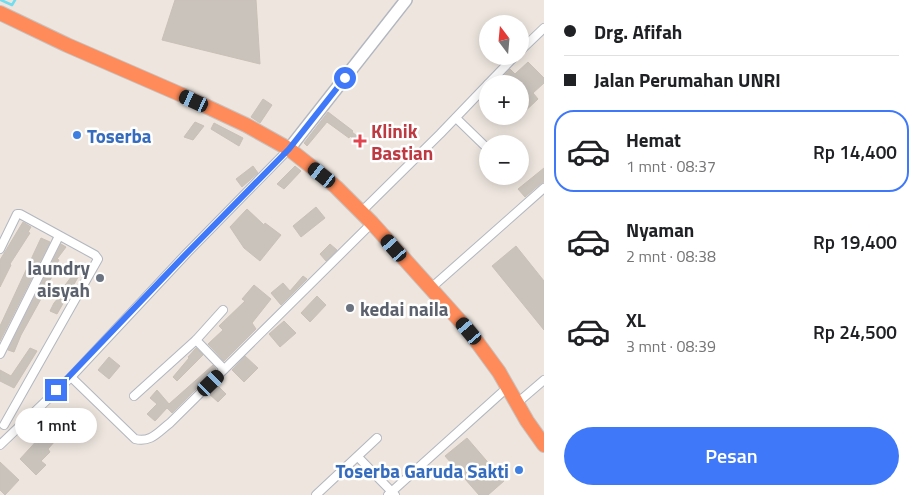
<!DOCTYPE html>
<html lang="id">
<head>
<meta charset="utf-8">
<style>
  :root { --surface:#fff; --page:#f6f6f6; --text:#202124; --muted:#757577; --line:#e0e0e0; --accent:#3f79f9 }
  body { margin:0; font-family:"Titillium Web",sans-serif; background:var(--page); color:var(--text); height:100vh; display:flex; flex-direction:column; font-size:19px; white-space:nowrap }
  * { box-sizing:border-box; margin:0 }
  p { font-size:16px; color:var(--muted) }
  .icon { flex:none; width:28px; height:28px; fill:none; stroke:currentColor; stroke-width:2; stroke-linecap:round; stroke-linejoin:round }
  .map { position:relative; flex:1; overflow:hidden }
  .details { display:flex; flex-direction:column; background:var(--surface); width:375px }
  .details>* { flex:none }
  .top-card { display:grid; align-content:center; height:110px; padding:0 20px; background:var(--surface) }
  .needle { width:32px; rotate:344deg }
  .buttons { position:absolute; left:479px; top:15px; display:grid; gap:10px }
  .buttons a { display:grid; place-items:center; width:50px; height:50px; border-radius:50%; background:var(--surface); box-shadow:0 2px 12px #0003; font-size:25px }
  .end { position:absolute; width:22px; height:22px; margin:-11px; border:6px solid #3f79f9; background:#fff; box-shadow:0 0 0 2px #fff }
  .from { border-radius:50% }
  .bubble { position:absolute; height:35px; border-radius:18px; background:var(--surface); box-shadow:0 2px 12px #0003; font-size:16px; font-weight:600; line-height:35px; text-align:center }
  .car { position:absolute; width:15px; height:30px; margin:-15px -8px; border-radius:6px; box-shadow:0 0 4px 1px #0007; background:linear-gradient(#222 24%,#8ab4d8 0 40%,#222 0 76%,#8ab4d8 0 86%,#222 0) }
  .top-card b { display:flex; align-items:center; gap:18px; height:48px; font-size:19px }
  .top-card b+b { border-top:1px solid var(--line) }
  .top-card i { width:12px; height:12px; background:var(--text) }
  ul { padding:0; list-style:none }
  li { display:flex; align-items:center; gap:15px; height:82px; margin:0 10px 8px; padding:0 10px; border:2px solid transparent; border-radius:20px }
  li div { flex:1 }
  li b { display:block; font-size:19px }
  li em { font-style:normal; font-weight:600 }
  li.active { border-color:var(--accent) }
  li>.icon { width:45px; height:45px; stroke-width:1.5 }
  .button { display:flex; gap:10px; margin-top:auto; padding:10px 20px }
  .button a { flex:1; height:58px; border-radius:30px; background:var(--accent); color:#fff; font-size:20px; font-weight:600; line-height:58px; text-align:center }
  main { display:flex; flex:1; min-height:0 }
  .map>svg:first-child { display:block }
</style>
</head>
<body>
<main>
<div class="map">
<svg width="544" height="495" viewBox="0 0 544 495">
  <rect width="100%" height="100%" fill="#ede5de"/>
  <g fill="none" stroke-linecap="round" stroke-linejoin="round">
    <polyline stroke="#72ddee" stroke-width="2.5" points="1,0 12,5 15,0"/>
  </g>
  <g fill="#c9c3bc" stroke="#c9c0b7">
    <polygon points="175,0 256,0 260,64 162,40"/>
    <polygon points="528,62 544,78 544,83 533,93 538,99 520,116 520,84 496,84 510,69 515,74"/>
    <polygon points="263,99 272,105 260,123 251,117"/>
    <polygon points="328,112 353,131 352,132 357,136 355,140 350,136 349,138 327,122 307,146 304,143"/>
    <polygon points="195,122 204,126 193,140 184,137"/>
    <polygon points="214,123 243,138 239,146 211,129"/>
    <polygon points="253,166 258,173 242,187 236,179"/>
    <polygon points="295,166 301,171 284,189 277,184"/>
    <polygon points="544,168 544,182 540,184 525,197 518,189"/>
    <polygon points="316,207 325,218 301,237 293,226"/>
    <polygon points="247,209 264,225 265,223 281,235 260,261 244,248 230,227"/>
    <polygon points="23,222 31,227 28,232 30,233 10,264 11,265 0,287 0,260"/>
    <polygon points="41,238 50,242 0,341 0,326"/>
    <polygon points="61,244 66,247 57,259 59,260 51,274 53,275 46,287 47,288 21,335 14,352 8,350"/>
    <polygon points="330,244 337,250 326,261 320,254"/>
    <polygon points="516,246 544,281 544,330 492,266"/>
    <polygon points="77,269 81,272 57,314 50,311 54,303 65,290 63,288"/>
    <polygon points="303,276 307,279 281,305 271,293 283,283 290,291"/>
    <polygon points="254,285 271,299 252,323 256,329 224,361 208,344 223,330 219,326 245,301 242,299"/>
    <polygon points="317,296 326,305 310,322 301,313"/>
    <polygon points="284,321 296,333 280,347 269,334"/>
    <polygon points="30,348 37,351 14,388 0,381 0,370 11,376"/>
    <polygon points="196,348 203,355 177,381 173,377 189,358 188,357"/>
    <polygon points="245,356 258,368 244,382 232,370"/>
    <polygon points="109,357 120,366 109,379 98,370"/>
    <polygon points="213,365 216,369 172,413 167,408 155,421 147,414 157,404 150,398 157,390 169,404"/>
    <polygon points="217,385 226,394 218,402 208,393"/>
    <polygon points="52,424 62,433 48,449 50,452 41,461 46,465 36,475 20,459"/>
    <polygon points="467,438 504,481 488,495 479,495 445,456"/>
    <polygon points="0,462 19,480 5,495 0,490"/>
  </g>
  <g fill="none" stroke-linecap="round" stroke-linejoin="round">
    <g stroke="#b2b6bf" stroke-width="10">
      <g id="street">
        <polyline points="520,51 544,28"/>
        <polyline points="488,84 515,56"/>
        <polyline points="456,118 488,149"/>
        <polyline points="361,212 440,134 488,84"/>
        <polyline points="0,249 17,214 20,214 95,255 98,259 4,425"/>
        <polyline points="431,288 544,188"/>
        <polyline points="196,340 224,369"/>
        <polyline points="0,354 59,236"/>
        <path d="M71,377L135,439C151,443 158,432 170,423L372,223"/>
        <polyline points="134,396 196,340 223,310"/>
        <polyline points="516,404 544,380"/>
        <polyline points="0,445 71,377 187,253 289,149"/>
        <polyline points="358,457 395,495"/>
        <polyline points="316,495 377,438"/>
        <polyline points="388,495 508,387"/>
      </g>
    </g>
    <g stroke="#b2b6bf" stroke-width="14">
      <polyline id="secondary" points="289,149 406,0"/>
    </g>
    <g stroke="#c4c4c4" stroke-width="16">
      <polyline id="highway" points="0,13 67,45 182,95 246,125 289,149 322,175 336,187 372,223 469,331 499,372 527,421 544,445"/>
    </g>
    <use href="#street" stroke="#fff" stroke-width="8"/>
    <use href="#secondary" stroke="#fff" stroke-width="11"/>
    <use href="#highway" stroke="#fe8b59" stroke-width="14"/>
  </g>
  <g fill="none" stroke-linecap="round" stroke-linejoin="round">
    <polyline stroke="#3f79f9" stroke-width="6" points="56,390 187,253 289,149 345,78"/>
  </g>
  <g fill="#3f7fe0" stroke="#fff" stroke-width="2">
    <circle cx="77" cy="135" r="5"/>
    <circle cx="519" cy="470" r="5"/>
  </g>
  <path fill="#e0444e" stroke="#fff" stroke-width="2" d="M357.5 133.5h5v5h5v5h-5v5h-5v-5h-5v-5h5z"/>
  <g fill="#6b7280" stroke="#fff" stroke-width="2">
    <circle cx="100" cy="278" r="5"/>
    <circle cx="350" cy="308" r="5"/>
  </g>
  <g text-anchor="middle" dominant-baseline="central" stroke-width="5" stroke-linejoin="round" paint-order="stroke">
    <g font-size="19" font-weight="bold" fill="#be3a42" stroke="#fff" text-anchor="start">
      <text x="371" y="130">Klinik<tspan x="371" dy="22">Bastian</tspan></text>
    </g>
    <g font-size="19" font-weight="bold" fill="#366cbe" stroke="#fff" text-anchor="start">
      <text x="87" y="135">Toserba</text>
      <text x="509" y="470" text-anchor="end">Toserba Garuda Sakti</text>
    </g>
    <g font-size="19" font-weight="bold" fill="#5b616d" stroke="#fff" text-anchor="end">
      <text x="90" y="267">laundry<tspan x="90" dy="22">aisyah</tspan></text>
      <text x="360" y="308" text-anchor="start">kedai naila</text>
    </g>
  </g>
</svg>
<div class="buttons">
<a><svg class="needle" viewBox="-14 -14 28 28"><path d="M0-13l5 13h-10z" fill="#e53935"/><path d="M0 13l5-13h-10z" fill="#757577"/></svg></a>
<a>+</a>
<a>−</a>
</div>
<i class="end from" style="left:345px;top:78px"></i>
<i class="end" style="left:56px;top:390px"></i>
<div class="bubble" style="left:15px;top:408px;width:82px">1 mnt</div>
<i class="car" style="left:194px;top:101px;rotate:295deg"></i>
<i class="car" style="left:322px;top:175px;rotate:308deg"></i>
<i class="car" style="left:394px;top:248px;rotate:319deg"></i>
<i class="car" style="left:469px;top:331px;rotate:320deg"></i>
<i class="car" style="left:211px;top:383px;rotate:46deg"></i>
</div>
<section class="details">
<div class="top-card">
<b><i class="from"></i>Drg. Afifah</b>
<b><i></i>Jalan Perumahan UNRI</b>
</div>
<ul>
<li class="active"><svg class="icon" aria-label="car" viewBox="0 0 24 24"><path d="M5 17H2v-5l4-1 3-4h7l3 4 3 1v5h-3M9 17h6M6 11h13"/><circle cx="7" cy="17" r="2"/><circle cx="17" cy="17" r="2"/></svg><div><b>Hemat</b><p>1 mnt · 08:37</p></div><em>Rp 14,400</em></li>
<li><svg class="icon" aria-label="car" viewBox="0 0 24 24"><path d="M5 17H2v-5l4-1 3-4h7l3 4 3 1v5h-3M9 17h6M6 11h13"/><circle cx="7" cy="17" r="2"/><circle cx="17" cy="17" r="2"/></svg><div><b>Nyaman</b><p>2 mnt · 08:38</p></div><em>Rp 19,400</em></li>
<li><svg class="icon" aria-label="car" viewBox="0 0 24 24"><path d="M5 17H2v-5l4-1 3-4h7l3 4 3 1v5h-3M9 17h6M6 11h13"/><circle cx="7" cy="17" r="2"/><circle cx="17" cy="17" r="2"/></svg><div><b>XL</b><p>3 mnt · 08:39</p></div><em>Rp 24,500</em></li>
</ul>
<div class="button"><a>Pesan</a></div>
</section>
</main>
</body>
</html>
